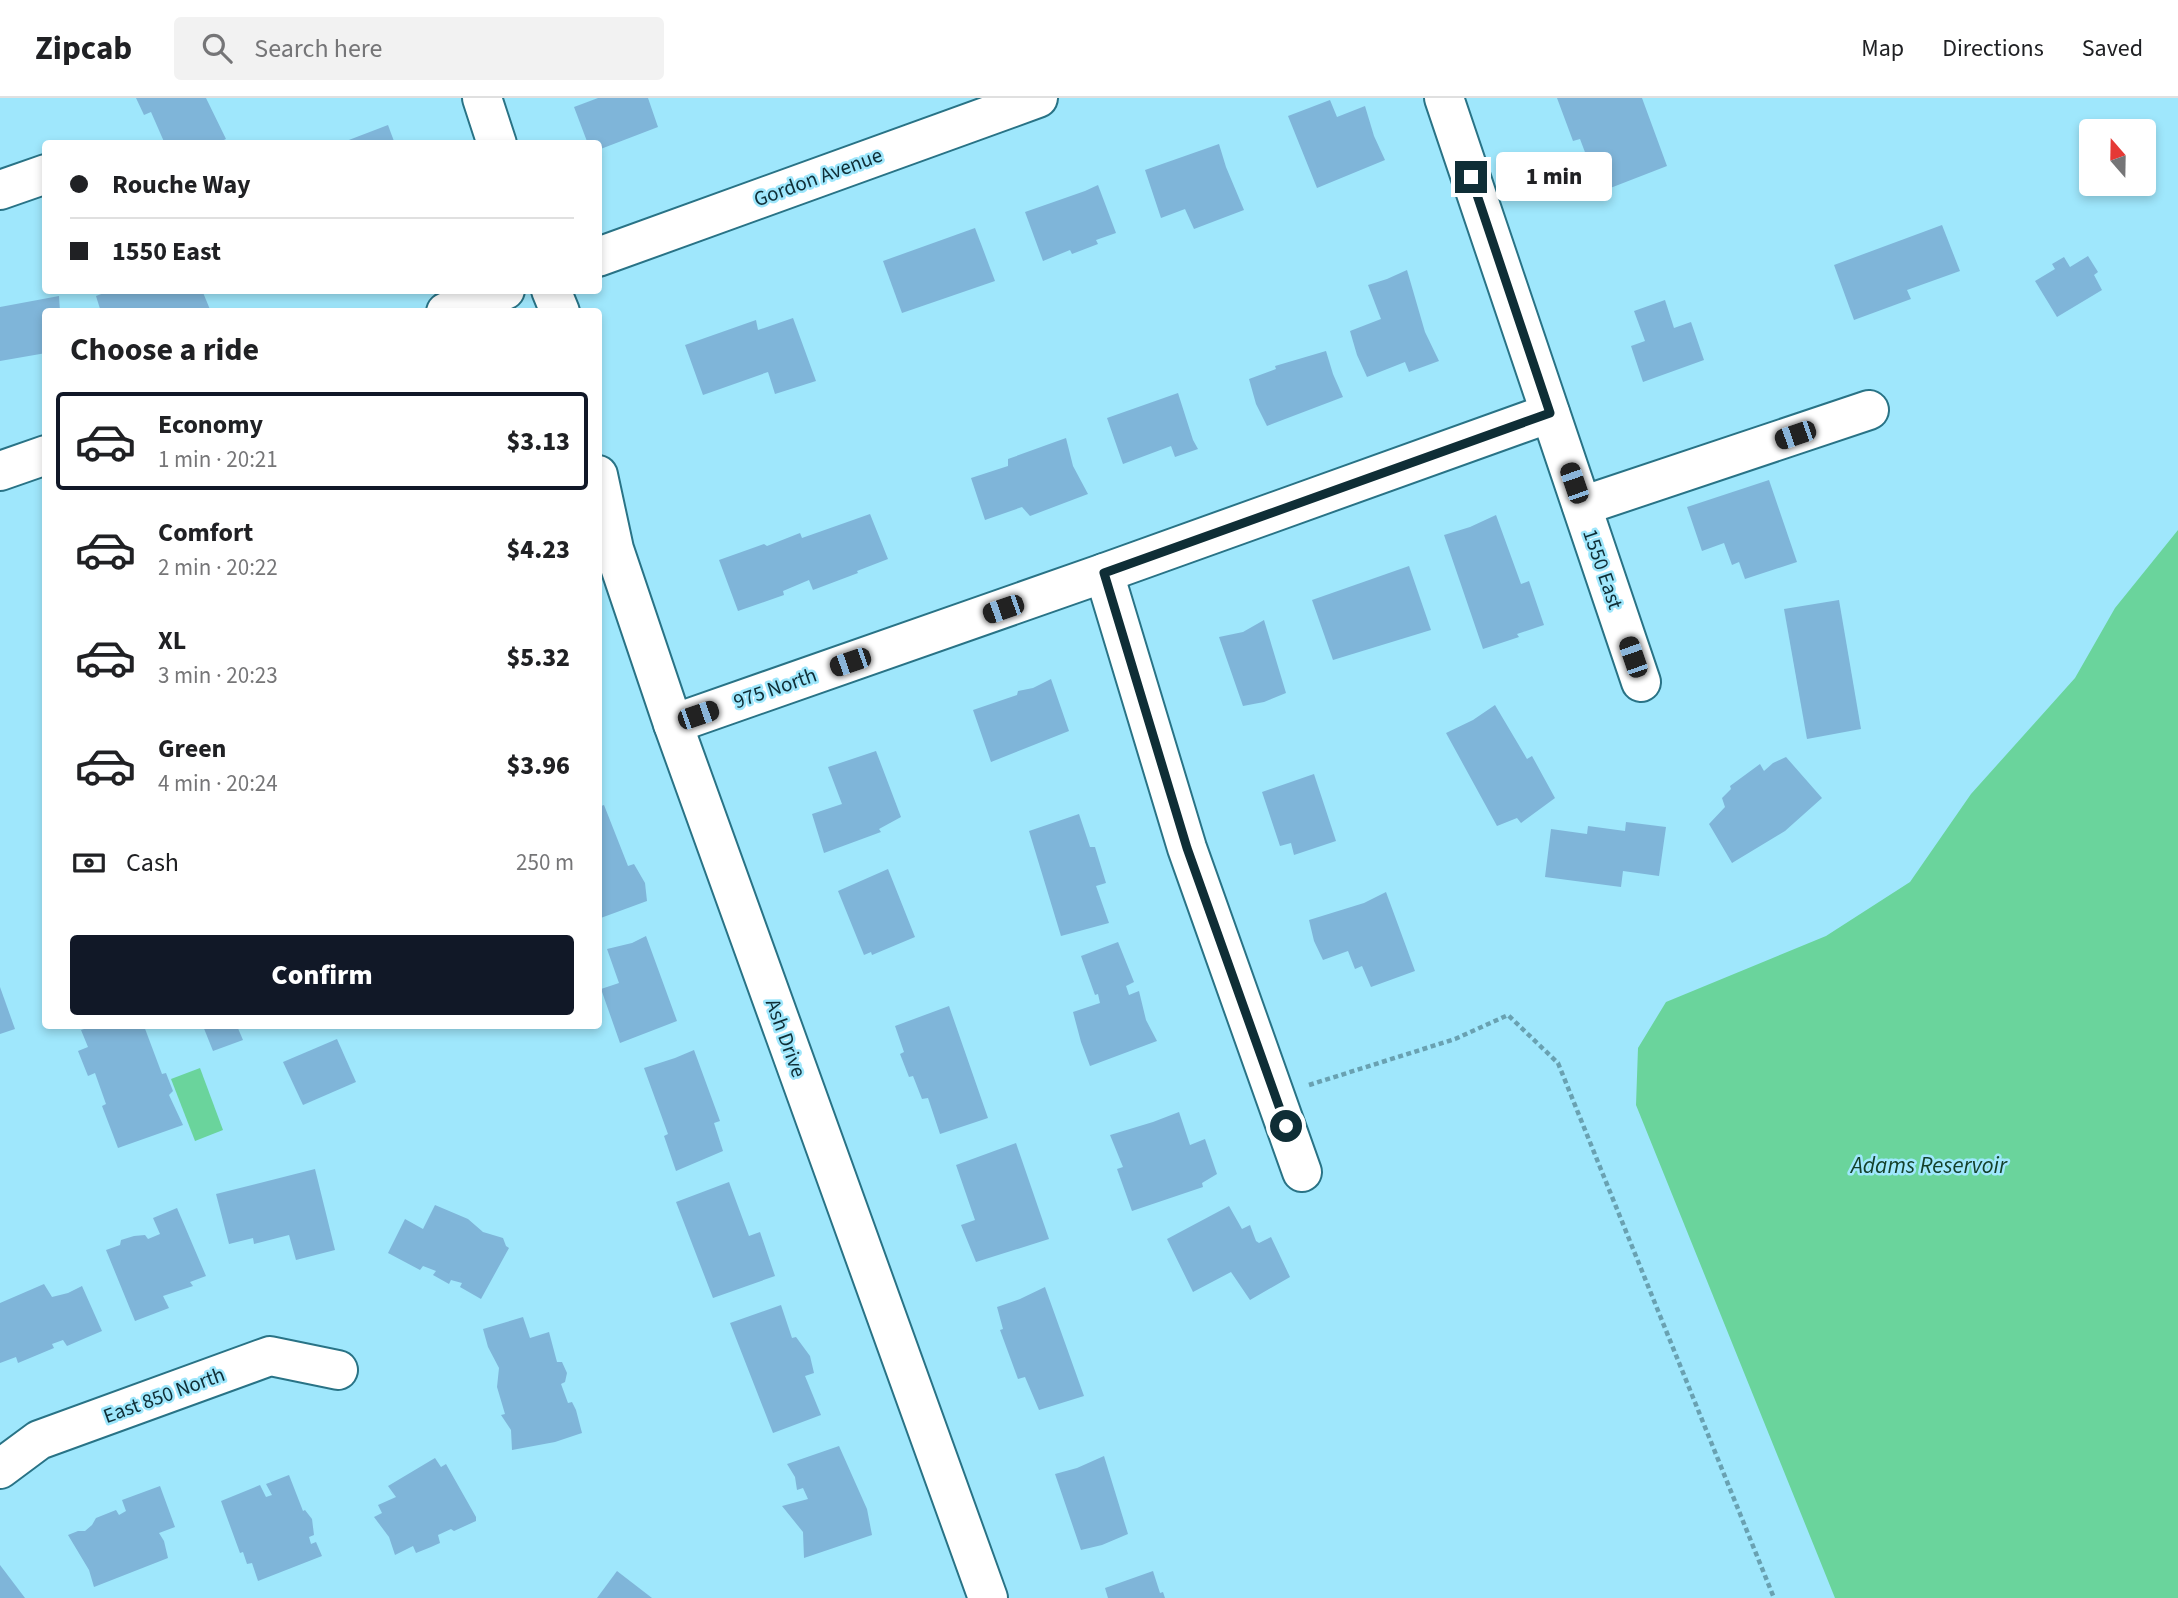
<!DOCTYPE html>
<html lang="en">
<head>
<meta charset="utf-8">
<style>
  :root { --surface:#fff; --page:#f2f2f2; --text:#202124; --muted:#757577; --line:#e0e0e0; --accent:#111827 }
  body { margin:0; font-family:"Source Sans 3",sans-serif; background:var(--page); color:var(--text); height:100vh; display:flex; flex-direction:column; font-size:26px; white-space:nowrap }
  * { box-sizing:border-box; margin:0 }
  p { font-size:23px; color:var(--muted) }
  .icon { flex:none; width:38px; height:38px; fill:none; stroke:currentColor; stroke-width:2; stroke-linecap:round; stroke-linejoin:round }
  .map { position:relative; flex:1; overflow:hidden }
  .drawer { position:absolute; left:42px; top:210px; width:560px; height:721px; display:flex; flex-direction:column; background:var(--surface); border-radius:7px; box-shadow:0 4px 10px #0003 }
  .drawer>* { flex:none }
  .hud { position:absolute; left:42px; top:42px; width:560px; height:154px; border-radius:7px; box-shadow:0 4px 10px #0003; display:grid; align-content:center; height:154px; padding:0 28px; background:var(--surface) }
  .needle { width:46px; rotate:340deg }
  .buttons { position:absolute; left:2079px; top:21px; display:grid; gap:14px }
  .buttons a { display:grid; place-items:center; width:77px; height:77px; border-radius:7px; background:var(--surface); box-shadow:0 4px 10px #0003; font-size:35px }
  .end { position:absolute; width:32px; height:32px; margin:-16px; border:9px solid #0f2e36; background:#fff; box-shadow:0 0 0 4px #fff }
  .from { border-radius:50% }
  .bubble { position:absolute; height:49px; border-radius:7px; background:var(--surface); box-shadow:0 4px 10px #0003; font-size:23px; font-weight:800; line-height:49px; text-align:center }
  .car { position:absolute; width:21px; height:42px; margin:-21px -10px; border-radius:9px; box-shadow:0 0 5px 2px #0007; background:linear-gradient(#222 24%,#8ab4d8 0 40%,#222 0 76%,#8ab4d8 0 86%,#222 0) }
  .hud b { display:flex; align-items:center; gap:24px; height:66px; font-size:26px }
  .hud b+b { border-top:2px solid var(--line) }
  .hud i { width:18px; height:18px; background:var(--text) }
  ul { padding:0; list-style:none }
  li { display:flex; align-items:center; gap:21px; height:98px; margin:0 14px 10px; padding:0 14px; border:4px solid transparent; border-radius:7px }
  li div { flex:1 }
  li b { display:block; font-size:26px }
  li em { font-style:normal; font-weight:800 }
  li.active { border-color:var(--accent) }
  li>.icon { width:63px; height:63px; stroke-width:1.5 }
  h2 { padding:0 28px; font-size:32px; line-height:84px }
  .pay { display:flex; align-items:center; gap:18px; height:77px; padding:0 28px; font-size:26px }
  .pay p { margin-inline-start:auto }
  .action { display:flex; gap:14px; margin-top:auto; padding:14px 28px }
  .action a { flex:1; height:80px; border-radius:7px; background:var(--accent); color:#fff; font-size:28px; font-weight:800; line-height:80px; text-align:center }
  header { display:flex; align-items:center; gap:42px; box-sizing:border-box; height:98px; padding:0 35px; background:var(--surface); border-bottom:2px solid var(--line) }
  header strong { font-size:33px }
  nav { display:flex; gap:38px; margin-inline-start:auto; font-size:24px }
  .search { width:490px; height:63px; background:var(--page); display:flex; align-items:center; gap:18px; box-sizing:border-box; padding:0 24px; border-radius:7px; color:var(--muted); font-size:26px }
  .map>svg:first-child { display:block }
</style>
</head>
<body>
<header>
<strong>Zipcab</strong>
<div class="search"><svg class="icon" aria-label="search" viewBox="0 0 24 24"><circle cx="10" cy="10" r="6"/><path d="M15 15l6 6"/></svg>Search here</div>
<nav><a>Map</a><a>Directions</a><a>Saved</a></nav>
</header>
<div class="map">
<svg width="2178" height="1500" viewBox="0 0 2178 1500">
  <rect width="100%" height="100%" fill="#9fe7fc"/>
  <g fill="#6ad49c">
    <polygon points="2178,432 2178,1500 1835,1500 1636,1007 1638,950 1666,904 1826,838 1910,784 1971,696 2075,580 2115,510"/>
    <polygon points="200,970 223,1032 195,1043 171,981"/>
  </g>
  <g fill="#7fb5d9">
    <polygon points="136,0 206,0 226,41 215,46 165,46 151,14 144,17"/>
    <polygon points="598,0 648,0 658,29 598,52 598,46 588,46 574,9"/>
    <polygon points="1557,0 1642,0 1667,68 1600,94 1580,41 1573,43"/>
    <polygon points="1330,2 1337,19 1365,8 1374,38 1385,62 1317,90 1288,18"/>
    <polygon points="388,27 395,46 341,46 341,45"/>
    <polygon points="1219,46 1226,69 1244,112 1194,131 1185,111 1161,120 1145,72"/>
    <polygon points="1098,87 1116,135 1096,142 1098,146 1072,156 1070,152 1043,163 1025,114 1085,93"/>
    <polygon points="1942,127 1960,173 1907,192 1911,201 1854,222 1834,167"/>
    <polygon points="975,130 995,183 902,215 883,163"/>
    <polygon points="2088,158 2098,174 2094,177 2102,192 2057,219 2035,183 2055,171 2052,166 2064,159 2070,169"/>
    <polygon points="1407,172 1425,234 1439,263 1409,274 1405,264 1367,279 1357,257 1350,233 1381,221 1368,187 1387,181"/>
    <polygon points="112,192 202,192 211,214 101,214 96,198"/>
    <polygon points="59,198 60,214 46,214 46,255 0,263 0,209"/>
    <polygon points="1665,202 1674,230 1691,224 1704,262 1643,284 1631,248 1645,243 1634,213"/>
    <polygon points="793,220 816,283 775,296 768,274 703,297 685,247 756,222 758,232"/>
    <polygon points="1326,253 1333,276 1343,299 1267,328 1256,306 1249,281 1276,271 1275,268"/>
    <polygon points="1178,295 1193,342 1198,351 1175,359 1171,348 1123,366 1107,320"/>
    <polygon points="1066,340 1073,368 1088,396 1030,418 1022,409 985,422 971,380 1008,368 1008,361"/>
    <polygon points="1769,382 1797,464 1745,481 1739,464 1732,467 1724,445 1702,453 1687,409"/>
    <polygon points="870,416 888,461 857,473 858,475 813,492 809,482 783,493 784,497 738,513 719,462 764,446 767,448 800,435 802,440"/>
    <polygon points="1496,417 1521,486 1529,483 1544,527 1517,536 1519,539 1483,551 1444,437 1470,429"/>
    <polygon points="1409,468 1431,532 1333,562 1312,502"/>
    <polygon points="1839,502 1861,631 1807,641 1784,511"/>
    <polygon points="1264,522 1286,595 1264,604 1243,608 1219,539 1243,534"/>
    <polygon points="1051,581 1069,633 991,664 973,612 1017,597 1018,593 1033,590"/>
    <polygon points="1495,607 1527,661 1532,658 1555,700 1521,725 1517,720 1497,728 1446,635 1473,622"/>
    <polygon points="876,653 901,719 879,731 881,734 824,755 812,716 842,706 828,669"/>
    <polygon points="1786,659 1822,700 1785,733 1732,765 1709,726 1725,709 1722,700 1731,691 1730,688 1760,666 1764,673 1773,665"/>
    <polygon points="1314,676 1336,743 1294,757 1291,745 1280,748 1262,694"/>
    <polygon points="604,707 628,768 634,766 645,785 647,803 598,821 598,709"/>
    <polygon points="1079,716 1090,749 1095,749 1106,785 1096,788 1109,825 1061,838 1029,733"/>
    <polygon points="1626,724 1666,729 1659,778 1623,773 1621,789 1545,779 1551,731 1587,736 1588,728 1625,733"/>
    <polygon points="888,771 915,839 872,857 871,854 864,857 838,793"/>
    <polygon points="1386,794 1415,873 1371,889 1362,868 1355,871 1348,853 1323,862 1314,843 1309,822 1364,805"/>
    <polygon points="646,838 677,923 620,945 601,891 619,885 607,851 632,845"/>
    <polygon points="1118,844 1134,884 1126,888 1129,897 1139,893 1146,922 1157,943 1090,968 1081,944 1073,914 1100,905 1098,896 1095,897 1081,858"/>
    <polygon points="0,889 15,931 0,936"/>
    <polygon points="949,908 988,1020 940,1036 928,1000 922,1001 913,978 909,979 900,956 904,954 895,928"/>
    <polygon points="93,928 144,928 162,976 166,975 173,993 169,997 183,1027 118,1050 102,1008 106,1006 95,975 88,978 78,953 88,949 81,932"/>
    <polygon points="203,928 237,928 243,942 213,953"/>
    <polygon points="337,941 356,984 303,1007 283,964"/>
    <polygon points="694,952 720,1023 714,1025 723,1053 676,1073 664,1038 668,1036 644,970 675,960"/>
    <polygon points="1179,1014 1190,1047 1205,1041 1217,1076 1202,1085 1203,1089 1132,1113 1117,1071 1123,1069 1110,1037 1153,1024"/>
    <polygon points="1016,1045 1049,1141 976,1164 961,1127 975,1122 956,1067"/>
    <polygon points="315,1071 335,1152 296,1162 289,1137 254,1146 253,1140 229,1146 216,1096"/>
    <polygon points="729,1084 749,1138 760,1134 775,1178 713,1200 676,1104"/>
    <polygon points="435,1107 468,1121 483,1134 503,1140 506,1148 509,1150 481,1201 460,1189 462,1185 451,1182 449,1186 433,1177 436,1173 423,1168 420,1172 388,1155 405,1121 423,1131"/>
    <polygon points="1229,1108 1242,1131 1250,1127 1256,1143 1259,1145 1271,1139 1290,1179 1250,1202 1231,1174 1193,1194 1167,1141"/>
    <polygon points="177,1110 206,1178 190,1184 193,1188 163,1198 169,1210 135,1223 106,1152 120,1147 121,1142 134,1138 145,1137 148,1141 160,1136 153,1120"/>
    <polygon points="44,1186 52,1199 68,1195 82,1188 102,1233 67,1248 63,1242 52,1246 54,1250 18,1265 16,1259 0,1265 0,1205"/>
    <polygon points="1045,1189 1084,1298 1039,1312 1025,1279 1018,1281 1000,1232 1003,1231 997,1209 1020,1201"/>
    <polygon points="781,1207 792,1240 796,1239 810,1258 814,1275 805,1278 821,1317 773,1335 730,1225"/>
    <polygon points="523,1219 530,1240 549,1234 557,1264 562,1264 567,1275 565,1284 561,1286 568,1305 572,1304 576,1312 582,1335 555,1344 512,1352 511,1332 501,1317 505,1316 497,1289 499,1270 488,1249 483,1231"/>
    <polygon points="839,1348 867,1411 872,1437 804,1460 803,1434 782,1408 808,1401 803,1390 797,1392 795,1379 787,1366"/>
    <polygon points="1104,1358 1128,1436 1102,1447 1081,1452 1055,1376 1077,1370"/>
    <polygon points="435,1360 441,1369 446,1366 476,1419 476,1423 454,1433 451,1431 438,1437 440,1445 431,1449 416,1455 413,1448 395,1457 389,1439 374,1419 382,1415 378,1407 396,1399 388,1388"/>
    <polygon points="289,1377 303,1413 305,1412 312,1421 314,1437 309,1439 311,1446 316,1444 322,1458 258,1483 252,1465 247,1466 243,1454 240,1455 221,1403 260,1387 266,1399 272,1397 266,1386"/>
    <polygon points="160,1388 175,1429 159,1435 164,1443 168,1460 94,1489 89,1472 68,1437 78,1433 85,1433 92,1427 96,1420 116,1412 119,1417 126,1413 122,1402"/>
    <polygon points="0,1467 25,1500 0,1500"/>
    <polygon points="617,1473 652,1500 597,1500"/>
    <polygon points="1153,1473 1160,1495 1163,1494 1165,1500 1108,1500 1105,1490"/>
  </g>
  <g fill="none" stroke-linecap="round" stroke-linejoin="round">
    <g stroke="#297386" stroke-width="42">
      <g id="minor">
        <polyline points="482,0 497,46"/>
        <polyline points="1444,0 1641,584"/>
        <polyline points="0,92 46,76"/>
        <polyline points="551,192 560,214"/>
        <polyline points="598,377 614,451 673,626 988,1500"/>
        <polyline points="1582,408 1869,312"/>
        <polyline points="1104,475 1187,750 1302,1074"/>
        <polyline points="673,626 1104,475 1550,315"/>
        <polyline points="0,1371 39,1342 270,1258 338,1272"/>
      </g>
    </g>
    <g stroke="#297386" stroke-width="42">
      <g id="major">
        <polyline points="598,159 1038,0"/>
        <polyline points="446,214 505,192"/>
        <polyline points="0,373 46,357"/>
      </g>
    </g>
    <polyline stroke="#69a1b1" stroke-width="4.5" stroke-dasharray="5 3.5" stroke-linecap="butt" points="1309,987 1455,941 1508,917 1558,965 1774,1500"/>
    <use href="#minor" stroke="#fff" stroke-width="38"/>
    <use href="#major" stroke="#fff" stroke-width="38"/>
  </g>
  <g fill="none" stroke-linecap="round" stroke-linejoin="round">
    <polyline stroke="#0f2e36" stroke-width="9" points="1286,1028 1187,750 1104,475 1550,315 1471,79"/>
  </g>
  <g text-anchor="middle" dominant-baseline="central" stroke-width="5" stroke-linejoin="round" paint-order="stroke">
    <g font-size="21" fill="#0f2e36" stroke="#9fe7fc">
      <text transform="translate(818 79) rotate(-20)">Gordon Avenue</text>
      <text transform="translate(1603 471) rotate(71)">1550 East</text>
      <text transform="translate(775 590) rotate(-19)">975 North</text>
      <text transform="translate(786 940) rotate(70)">Ash Drive</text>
      <text transform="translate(164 1297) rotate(-20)">East 850 North</text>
    </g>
    <g font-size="23" font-style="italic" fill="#14402a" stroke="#9fe7fc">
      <text x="1929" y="1067">Adams Reservoir</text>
    </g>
  </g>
</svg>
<div class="buttons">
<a><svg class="needle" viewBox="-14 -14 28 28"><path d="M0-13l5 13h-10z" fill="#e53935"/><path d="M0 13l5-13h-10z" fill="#757577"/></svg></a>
</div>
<i class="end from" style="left:1286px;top:1028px"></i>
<i class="end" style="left:1471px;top:79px"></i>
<div class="bubble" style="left:1496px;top:54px;width:116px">1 min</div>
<i class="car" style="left:1795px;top:337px;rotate:251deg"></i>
<i class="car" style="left:1574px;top:385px;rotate:341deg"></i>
<i class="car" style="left:1003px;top:511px;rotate:251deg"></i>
<i class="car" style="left:1633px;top:559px;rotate:341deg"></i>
<i class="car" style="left:850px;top:564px;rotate:251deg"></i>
<i class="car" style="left:698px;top:617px;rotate:71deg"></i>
<div class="hud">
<b><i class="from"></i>Rouche Way</b>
<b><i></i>1550 East</b>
</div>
<section class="drawer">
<h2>Choose a ride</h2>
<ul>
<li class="active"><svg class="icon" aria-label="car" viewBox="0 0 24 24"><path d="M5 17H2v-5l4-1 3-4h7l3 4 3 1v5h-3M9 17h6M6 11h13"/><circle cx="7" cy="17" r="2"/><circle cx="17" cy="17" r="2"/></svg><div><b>Economy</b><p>1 min · 20:21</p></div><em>$3.13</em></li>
<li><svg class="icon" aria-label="car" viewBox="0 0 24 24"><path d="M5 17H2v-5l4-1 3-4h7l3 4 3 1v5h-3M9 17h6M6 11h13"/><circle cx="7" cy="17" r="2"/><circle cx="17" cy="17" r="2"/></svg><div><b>Comfort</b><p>2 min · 20:22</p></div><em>$4.23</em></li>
<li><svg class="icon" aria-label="car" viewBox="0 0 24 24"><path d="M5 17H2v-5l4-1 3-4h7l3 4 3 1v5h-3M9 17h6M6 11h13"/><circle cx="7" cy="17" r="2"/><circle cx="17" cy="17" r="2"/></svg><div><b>XL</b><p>3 min · 20:23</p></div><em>$5.32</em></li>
<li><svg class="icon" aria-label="car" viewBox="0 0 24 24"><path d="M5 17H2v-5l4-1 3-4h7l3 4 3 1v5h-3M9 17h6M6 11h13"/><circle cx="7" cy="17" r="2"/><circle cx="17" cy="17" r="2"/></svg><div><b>Green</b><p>4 min · 20:24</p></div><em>$3.96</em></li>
</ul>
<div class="pay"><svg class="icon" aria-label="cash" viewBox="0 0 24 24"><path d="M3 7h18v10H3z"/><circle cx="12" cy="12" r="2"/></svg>Cash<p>250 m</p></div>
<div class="action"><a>Confirm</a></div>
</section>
</div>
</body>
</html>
